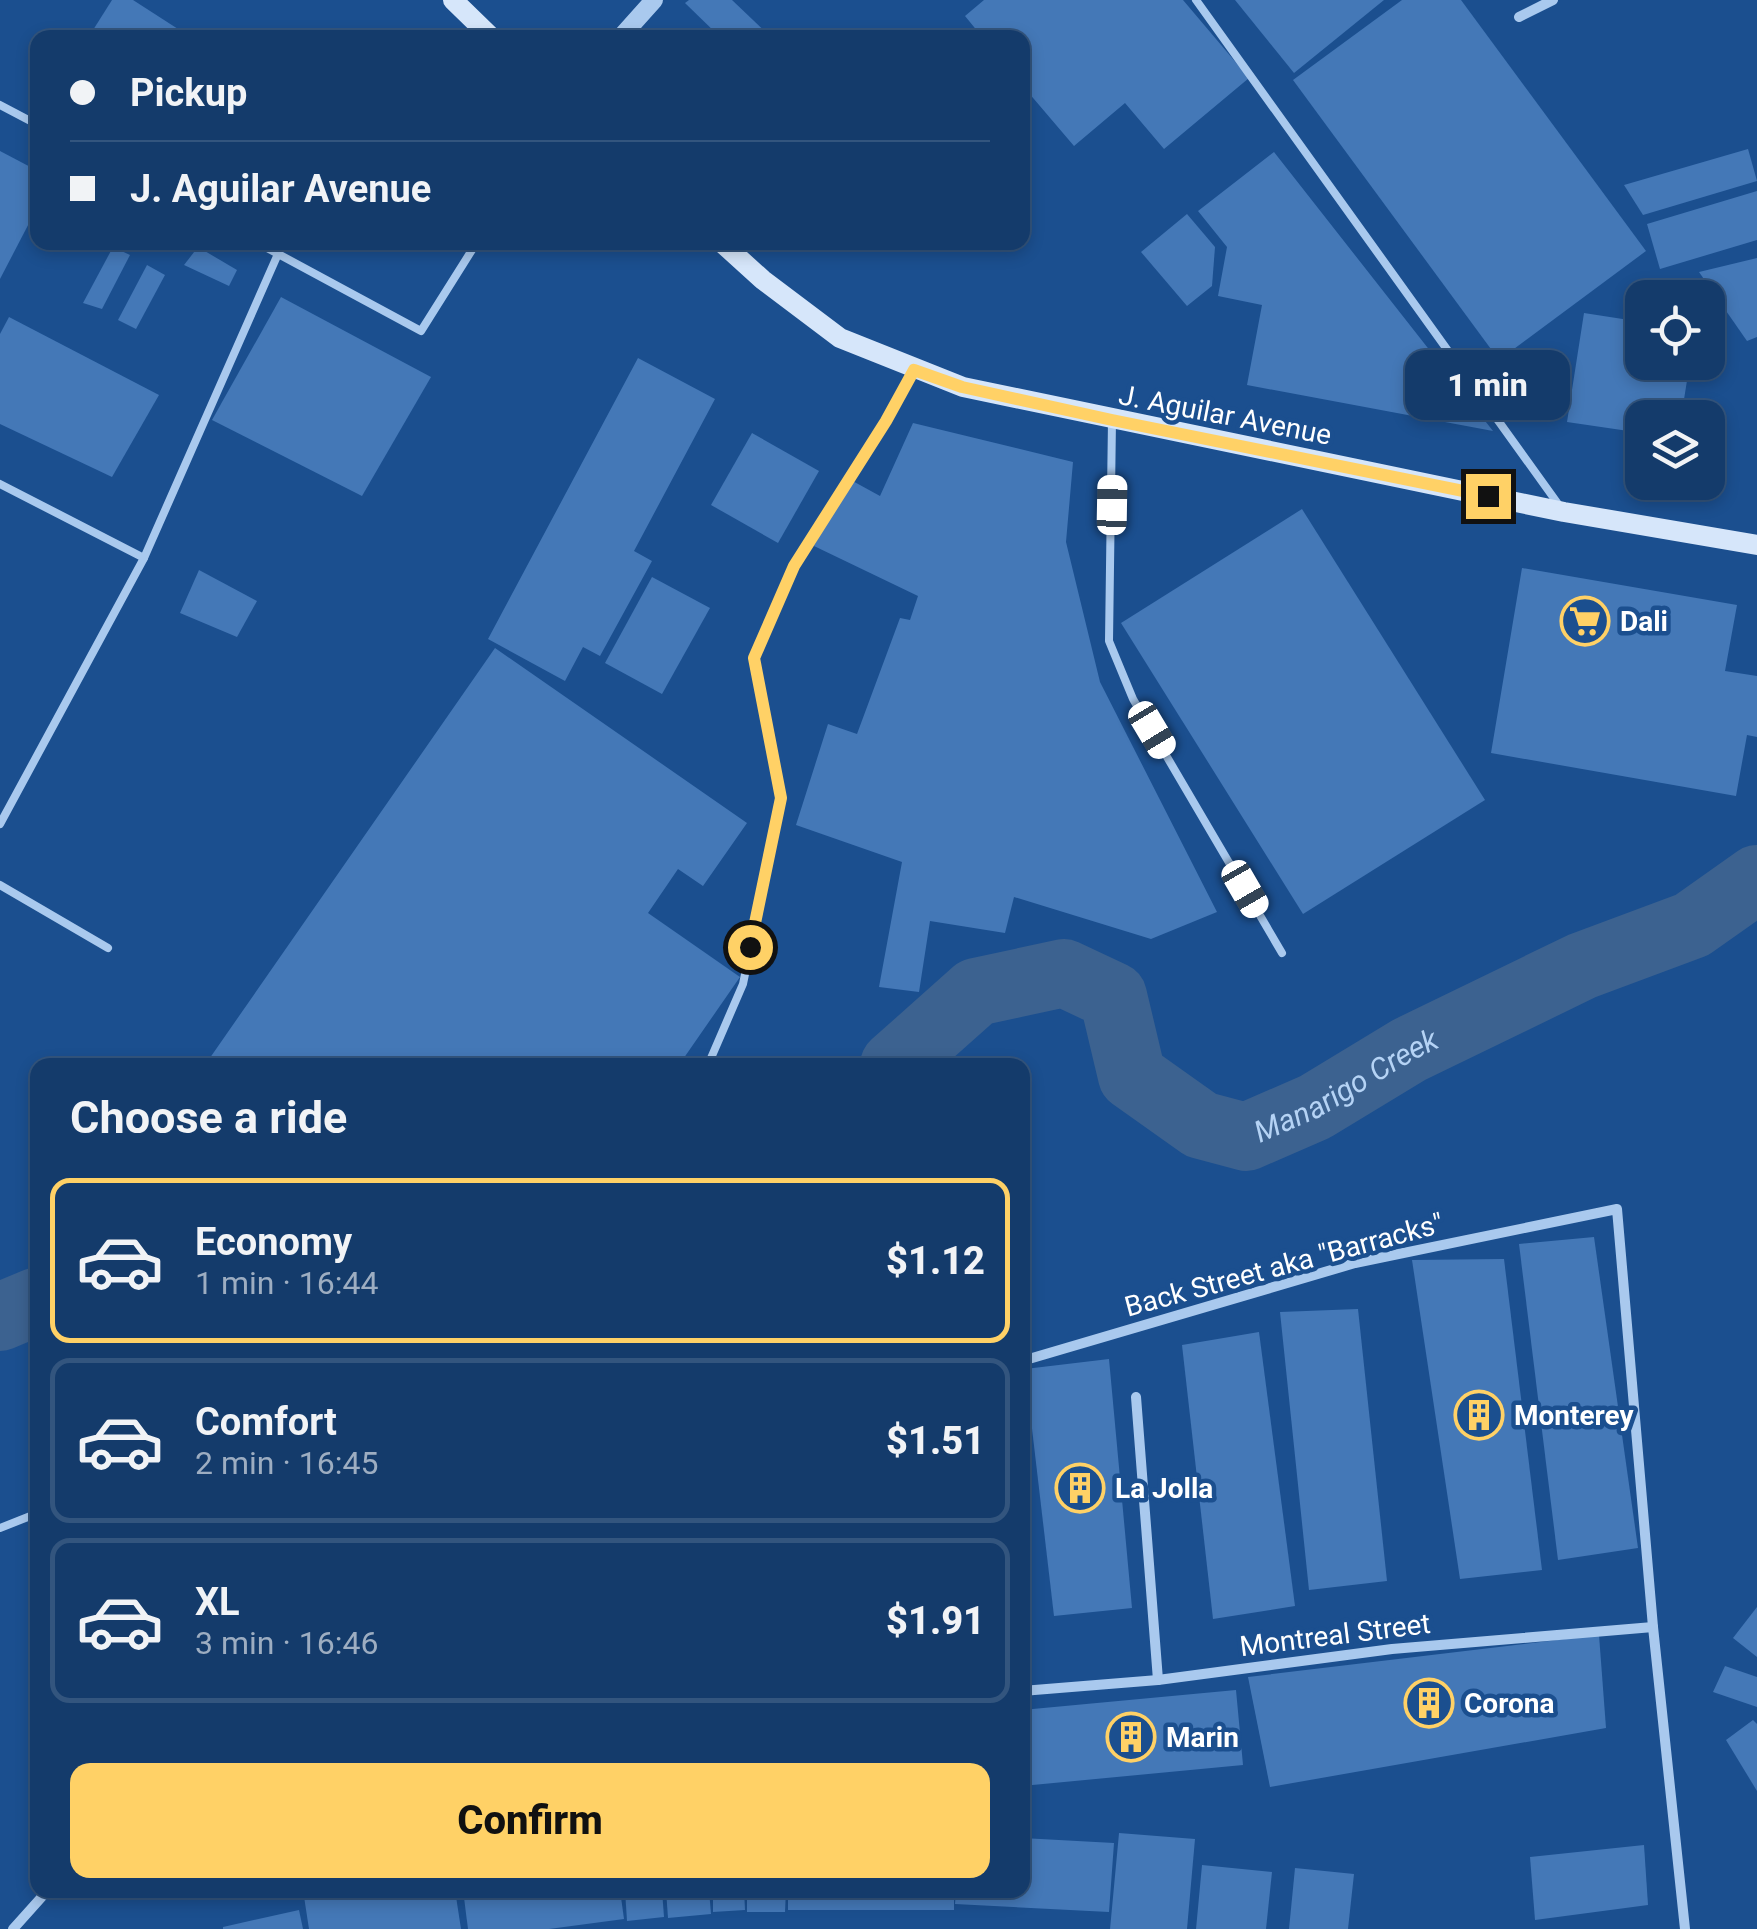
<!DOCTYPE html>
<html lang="en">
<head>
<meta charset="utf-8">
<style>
  :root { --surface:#143b6b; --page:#1d4271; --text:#f1f3f6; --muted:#9dadc1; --line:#33557e; --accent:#ffd166 }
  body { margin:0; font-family:Roboto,sans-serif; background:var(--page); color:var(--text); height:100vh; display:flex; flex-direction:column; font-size:38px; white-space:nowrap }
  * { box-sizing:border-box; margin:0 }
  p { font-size:32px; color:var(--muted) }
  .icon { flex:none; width:55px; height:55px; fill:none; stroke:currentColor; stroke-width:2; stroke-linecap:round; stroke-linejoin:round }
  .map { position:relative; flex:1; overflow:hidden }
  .panel { position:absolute; left:30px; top:1058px; width:1000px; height:840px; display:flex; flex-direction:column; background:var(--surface); border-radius:20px; box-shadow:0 5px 15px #0003,0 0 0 2px var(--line) }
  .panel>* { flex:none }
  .banner { position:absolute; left:30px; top:30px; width:1000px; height:220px; border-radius:20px; box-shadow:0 5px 15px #0003,0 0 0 2px var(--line); display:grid; align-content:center; height:220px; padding:0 40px; background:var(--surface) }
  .buttons { position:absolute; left:1625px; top:280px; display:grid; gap:20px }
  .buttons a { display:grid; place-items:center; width:100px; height:100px; border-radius:20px; background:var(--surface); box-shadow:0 5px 15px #0003,0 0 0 2px var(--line); font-size:50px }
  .end { position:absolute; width:45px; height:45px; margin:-22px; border:12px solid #ffd166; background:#111; box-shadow:0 0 0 5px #111 }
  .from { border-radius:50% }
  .bubble { position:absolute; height:70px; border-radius:20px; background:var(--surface); box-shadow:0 5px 15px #0003,0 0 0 2px var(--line); font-size:32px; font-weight:800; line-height:70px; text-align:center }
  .car { position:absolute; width:30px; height:60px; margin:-30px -15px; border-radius:12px; box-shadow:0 0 8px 2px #0007; background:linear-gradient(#fff 24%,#345 0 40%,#fff 0 76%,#345 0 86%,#fff 0) }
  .banner b { display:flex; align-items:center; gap:35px; height:95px; font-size:38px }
  .banner b+b { border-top:2px solid var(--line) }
  .banner i { width:25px; height:25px; background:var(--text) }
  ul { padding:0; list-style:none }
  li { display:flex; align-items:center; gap:30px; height:165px; margin:0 20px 15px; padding:0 20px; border:5px solid var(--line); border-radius:20px }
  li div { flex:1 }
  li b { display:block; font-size:38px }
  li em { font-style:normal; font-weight:800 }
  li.current { border-color:var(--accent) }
  li>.icon { width:90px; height:90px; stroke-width:1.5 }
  h2 { padding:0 40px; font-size:45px; line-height:120px }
  .button { display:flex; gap:20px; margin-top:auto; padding:20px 40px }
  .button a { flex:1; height:115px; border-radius:20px; background:var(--accent); color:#111; font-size:40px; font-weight:800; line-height:115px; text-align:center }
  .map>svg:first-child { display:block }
</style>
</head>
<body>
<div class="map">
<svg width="1757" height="1929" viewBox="0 0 1757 1929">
  <rect width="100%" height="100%" fill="#1b4f8f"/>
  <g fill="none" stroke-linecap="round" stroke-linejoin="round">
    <g stroke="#3c6290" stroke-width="68">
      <path id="s1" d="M894,1065L976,992L1064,973L1113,996L1132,1076L1201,1125L1246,1137L1315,1107L1409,1050L1582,966L1692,925L1757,879"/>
      <polyline points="0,1317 38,1301"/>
    </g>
  </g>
  <g fill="#4478b7">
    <polygon points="112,0 133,0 192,38 88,38"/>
    <polygon points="689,0 732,0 772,38 721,38 685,3"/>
    <polygon points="984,0 1183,0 1249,78 1164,149 1125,103 1074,146 1022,85 1022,38 983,38 965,16"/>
    <polygon points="1235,0 1384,0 1294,73"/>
    <polygon points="1402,0 1461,0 1646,251 1499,360 1293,80"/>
    <polygon points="1748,149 1757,181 1643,215 1624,185"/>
    <polygon points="0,151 38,171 38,206 0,279"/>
    <polygon points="1274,152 1493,431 1247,385 1262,305 1218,296 1227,247 1198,211"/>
    <polygon points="1757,191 1757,240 1660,269 1647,224"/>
    <polygon points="1187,214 1215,247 1212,286 1187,306 1141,252"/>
    <polygon points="113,247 130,255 102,309 83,303"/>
    <polygon points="198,247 237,270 229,286 184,265"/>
    <polygon points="1757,258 1757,337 1747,341 1699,272"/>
    <polygon points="147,265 165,275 136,329 118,320"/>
    <polygon points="281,297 431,377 362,496 212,420"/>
    <polygon points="1584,313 1642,322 1642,362 1690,362 1681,418 1642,418 1642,433 1567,422"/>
    <polygon points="9,317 159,395 112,477 0,424 0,334"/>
    <polygon points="638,358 715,399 634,551 652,561 600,656 583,647 565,681 488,639"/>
    <polygon points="913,423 1073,462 1066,542 1100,682 1217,912 1151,939 1014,897 1005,933 930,921 919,992 879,987 902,862 796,825 828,724 857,734 900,618 910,620 918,596 814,546 849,479 880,496"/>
    <polygon points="752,433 819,471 778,543 711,505"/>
    <polygon points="1302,509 1485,800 1303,914 1121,623"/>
    <polygon points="1522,568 1737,605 1725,671 1757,676 1757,737 1747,735 1736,796 1491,753"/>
    <polygon points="199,570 257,601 237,637 180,613"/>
    <polygon points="652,577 710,608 662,694 605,663"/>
    <polygon points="495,648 747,823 703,886 678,869 648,913 740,977 679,1065 205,1065"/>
    <polygon points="1594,1237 1638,1548 1558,1560 1519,1244"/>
    <polygon points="1504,1259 1542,1570 1460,1579 1412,1260"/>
    <polygon points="1358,1309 1387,1581 1309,1590 1280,1312"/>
    <polygon points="1259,1332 1295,1606 1213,1619 1182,1345"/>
    <polygon points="1109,1359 1132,1608 1054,1616 1025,1369"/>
    <polygon points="1022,1551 1025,1551 1031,1624 1022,1624"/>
    <polygon points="1757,1607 1757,1657 1733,1638"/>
    <polygon points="1599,1635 1606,1728 1270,1787 1248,1677"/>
    <polygon points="1725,1666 1757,1677 1757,1707 1713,1692"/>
    <polygon points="1236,1690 1243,1765 1022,1786 1022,1710"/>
    <polygon points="1753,1720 1757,1724 1757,1791 1726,1740"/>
    <polygon points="1119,1833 1195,1839 1187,1929 1110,1929"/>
    <polygon points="1022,1838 1114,1843 1109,1912 955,1904 956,1890 1022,1890"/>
    <polygon points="1644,1845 1648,1905 1535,1920 1530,1857"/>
    <polygon points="1202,1865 1272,1872 1266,1929 1196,1929"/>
    <polygon points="1295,1868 1354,1874 1348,1929 1289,1929"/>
    <polygon points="303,1890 455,1890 461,1929 309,1929"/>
    <polygon points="463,1890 620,1890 624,1919 549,1929 468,1929"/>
    <polygon points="625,1890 662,1890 664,1917 627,1921"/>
    <polygon points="666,1890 709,1890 711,1914 668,1918"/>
    <polygon points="713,1890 744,1890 745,1910 713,1912"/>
    <polygon points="747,1890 786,1890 785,1912 747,1912"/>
    <rect x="788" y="1890" width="166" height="20"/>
    <polygon points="299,1910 303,1929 223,1929 223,1927"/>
  </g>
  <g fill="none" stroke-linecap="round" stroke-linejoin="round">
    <g stroke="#a9c9ee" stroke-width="8">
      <polyline points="1196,0 1561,508"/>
      <polyline points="0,105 38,125"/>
      <polyline points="256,242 421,331 477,242"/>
      <polyline points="1112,420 1109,641 1133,699 1282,953"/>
      <polyline points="0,484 144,558"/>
      <polyline points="0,824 144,558 278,254"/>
      <polyline points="0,885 108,948"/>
      <polyline points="708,1065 743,984 781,798 754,657 794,565 886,421 913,370"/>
      <polyline points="0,1528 38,1513"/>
    </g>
    <g stroke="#a9c9ee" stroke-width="10">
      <polyline points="1519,17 1553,0"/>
      <polyline points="1022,1361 1355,1263 1617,1209 1653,1627 1685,1929"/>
      <polyline points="1136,1397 1158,1680"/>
      <polyline points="1022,1691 1158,1680 1392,1649 1653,1627"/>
      <polyline points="13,1929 48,1890"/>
    </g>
    <polyline stroke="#a9c9ee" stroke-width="18" points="620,38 654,0"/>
    <g stroke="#d6e6fa" stroke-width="20">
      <polyline points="453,0 492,38"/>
      <polyline points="721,242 763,280 840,338 963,387 1564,512 1757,545"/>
    </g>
  </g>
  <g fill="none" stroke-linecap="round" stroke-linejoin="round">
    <polyline stroke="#ffd166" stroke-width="12" points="750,947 781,798 754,658 794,566 886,421 914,370 962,387 1112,420 1488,496"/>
  </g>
  <defs>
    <g id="supermarket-ring" transform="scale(2.5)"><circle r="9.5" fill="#1b4f8f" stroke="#ffd166" stroke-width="1.5"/><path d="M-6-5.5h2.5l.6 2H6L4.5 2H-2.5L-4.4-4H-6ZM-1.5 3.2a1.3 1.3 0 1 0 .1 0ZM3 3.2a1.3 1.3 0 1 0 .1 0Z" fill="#ffd166"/></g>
    <g id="building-ring" transform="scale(2.5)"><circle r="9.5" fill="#1b4f8f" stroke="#ffd166" stroke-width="1.5"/><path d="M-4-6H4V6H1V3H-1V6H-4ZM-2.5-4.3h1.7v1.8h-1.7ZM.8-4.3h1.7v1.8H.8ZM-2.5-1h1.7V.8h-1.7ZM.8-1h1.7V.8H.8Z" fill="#ffd166"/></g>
  </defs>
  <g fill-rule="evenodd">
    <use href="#supermarket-ring" x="1585" y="621"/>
    <use href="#building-ring" x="1479" y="1415"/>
    <use href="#building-ring" x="1080" y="1488"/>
    <use href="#building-ring" x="1429" y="1703"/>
    <use href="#building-ring" x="1131" y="1737"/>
  </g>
  <g text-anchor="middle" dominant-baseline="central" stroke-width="9" stroke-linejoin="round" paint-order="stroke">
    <g font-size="28" fill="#fff" stroke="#1b4f8f">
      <text transform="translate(1225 415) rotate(11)">J. Aguilar Avenue</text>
      <text transform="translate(1284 1265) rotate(-15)">Back Street aka "Barracks"</text>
      <text transform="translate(1335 1635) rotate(-7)">Montreal Street</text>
    </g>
    <g font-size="28" font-weight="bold" fill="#fff" stroke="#1b4f8f" text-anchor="start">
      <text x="1620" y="621">Dali</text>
      <text x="1514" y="1415">Monterey</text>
      <text x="1115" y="1488">La Jolla</text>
      <text x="1464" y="1703">Corona</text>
      <text x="1166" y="1737">Marin</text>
    </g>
    <g font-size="30" font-style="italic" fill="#b5d3f5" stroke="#1b4f8f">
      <text stroke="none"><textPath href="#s1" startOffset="580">Manarigo Creek</textPath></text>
    </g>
  </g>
</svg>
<div class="buttons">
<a><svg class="icon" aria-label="locate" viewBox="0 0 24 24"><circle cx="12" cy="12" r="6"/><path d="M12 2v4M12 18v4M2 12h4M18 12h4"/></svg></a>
<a><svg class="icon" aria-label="layers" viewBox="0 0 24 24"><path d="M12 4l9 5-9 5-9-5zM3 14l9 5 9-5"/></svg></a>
</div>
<i class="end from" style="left:750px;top:947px"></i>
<i class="end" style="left:1488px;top:496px"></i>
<div class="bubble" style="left:1405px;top:350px;width:165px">1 min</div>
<i class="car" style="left:1112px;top:505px;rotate:1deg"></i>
<i class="car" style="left:1152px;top:730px;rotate:149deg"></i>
<i class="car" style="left:1245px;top:889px;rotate:150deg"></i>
<div class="banner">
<b><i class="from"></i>Pickup</b>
<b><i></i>J. Aguilar Avenue</b>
</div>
<section class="panel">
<h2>Choose a ride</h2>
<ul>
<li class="current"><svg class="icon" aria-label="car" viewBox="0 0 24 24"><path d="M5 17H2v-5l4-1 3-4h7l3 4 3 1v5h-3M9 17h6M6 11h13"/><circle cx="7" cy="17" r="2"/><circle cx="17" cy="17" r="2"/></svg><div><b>Economy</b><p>1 min · 16:44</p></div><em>$1.12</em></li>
<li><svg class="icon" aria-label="car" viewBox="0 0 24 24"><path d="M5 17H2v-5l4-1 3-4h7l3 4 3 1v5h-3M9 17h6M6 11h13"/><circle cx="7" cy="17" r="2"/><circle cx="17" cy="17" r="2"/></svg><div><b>Comfort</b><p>2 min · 16:45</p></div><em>$1.51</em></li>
<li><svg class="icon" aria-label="car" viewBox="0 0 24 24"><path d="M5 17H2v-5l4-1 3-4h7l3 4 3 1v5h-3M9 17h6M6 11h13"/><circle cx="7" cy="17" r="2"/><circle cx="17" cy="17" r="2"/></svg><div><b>XL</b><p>3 min · 16:46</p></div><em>$1.91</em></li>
</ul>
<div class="button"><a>Confirm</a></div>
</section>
</div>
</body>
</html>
